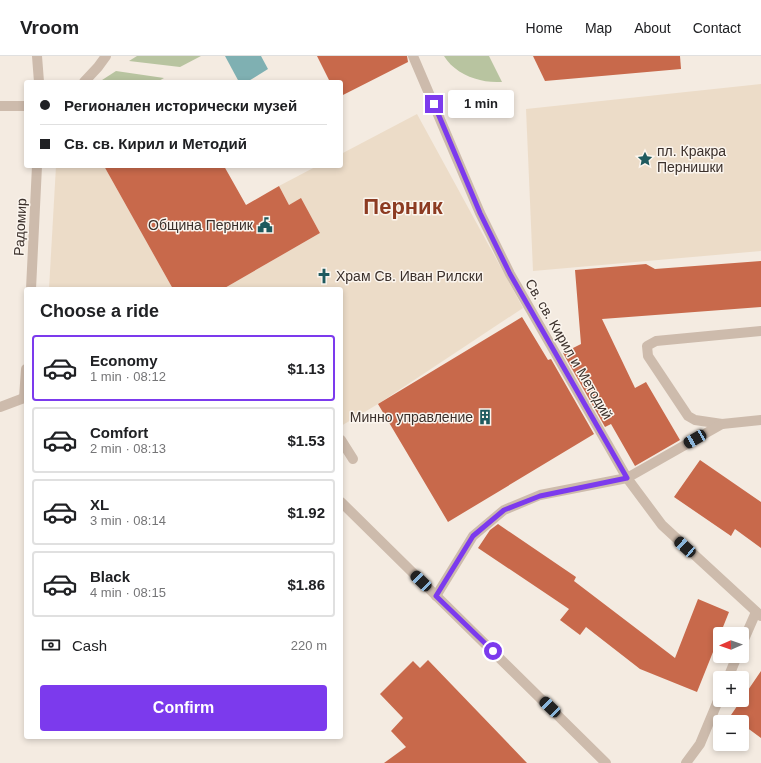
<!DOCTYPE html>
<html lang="en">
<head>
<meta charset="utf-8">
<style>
  :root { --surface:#fff; --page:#f2f2f2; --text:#202124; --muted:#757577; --line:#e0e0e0; --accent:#7c3aed }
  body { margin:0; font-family:Arial,sans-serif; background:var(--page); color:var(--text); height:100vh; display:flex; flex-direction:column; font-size:15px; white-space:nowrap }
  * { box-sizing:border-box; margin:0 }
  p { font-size:13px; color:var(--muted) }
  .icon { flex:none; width:22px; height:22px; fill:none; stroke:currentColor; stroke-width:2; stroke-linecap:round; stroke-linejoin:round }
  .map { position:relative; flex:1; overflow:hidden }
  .drawer { position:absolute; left:24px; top:231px; width:319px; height:452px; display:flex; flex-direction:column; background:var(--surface); border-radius:4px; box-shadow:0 2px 6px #0003 }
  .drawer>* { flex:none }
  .hud { position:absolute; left:24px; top:24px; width:319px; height:88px; border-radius:4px; box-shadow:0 2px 6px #0003; display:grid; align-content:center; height:88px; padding:0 16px; background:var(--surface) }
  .needle { width:26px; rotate:268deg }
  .tools { position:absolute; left:713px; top:571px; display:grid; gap:8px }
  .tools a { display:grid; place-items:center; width:36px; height:36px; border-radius:4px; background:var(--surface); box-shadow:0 2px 6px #0003; font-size:20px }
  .end { position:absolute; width:18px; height:18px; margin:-9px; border:5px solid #7c3aed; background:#fff; box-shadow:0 0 0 2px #fff }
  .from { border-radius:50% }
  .bubble { position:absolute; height:28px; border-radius:4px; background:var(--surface); box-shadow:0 2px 6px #0003; font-size:13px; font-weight:700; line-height:28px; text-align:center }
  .car { position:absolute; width:12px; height:24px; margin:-12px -6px; border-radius:5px; box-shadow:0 0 3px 1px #0007; background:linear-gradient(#222 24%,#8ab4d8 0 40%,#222 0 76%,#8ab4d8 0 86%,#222 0) }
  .hud b { display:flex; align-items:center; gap:14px; height:38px; font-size:15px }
  .hud b+b { border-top:1px solid var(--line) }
  .hud i { width:10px; height:10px; background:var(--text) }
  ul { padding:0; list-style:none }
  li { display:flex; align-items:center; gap:12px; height:66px; margin:0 8px 6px; padding:0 8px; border:2px solid var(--line); border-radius:4px }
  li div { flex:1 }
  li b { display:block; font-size:15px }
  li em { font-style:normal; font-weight:700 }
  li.active { border-color:var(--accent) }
  li>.icon { width:36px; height:36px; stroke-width:1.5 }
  h2 { padding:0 16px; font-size:18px; line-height:48px }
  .pay { display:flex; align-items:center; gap:10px; height:44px; padding:0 16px; font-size:15px }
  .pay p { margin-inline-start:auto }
  .cta { display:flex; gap:8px; margin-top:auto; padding:8px 16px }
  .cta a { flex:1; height:46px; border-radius:4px; background:var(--accent); color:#fff; font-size:16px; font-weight:700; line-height:46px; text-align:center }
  header { display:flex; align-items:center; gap:24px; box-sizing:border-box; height:56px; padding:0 20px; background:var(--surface); border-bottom:1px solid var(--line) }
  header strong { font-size:19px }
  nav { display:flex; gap:22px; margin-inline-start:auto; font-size:14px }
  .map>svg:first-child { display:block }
</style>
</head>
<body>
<header>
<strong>Vroom</strong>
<nav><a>Home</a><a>Map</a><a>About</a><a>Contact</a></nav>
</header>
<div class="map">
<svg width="761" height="707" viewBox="0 0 761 707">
  <rect width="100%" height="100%" fill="#f4ebe1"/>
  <g fill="#b8c4a0">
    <polygon points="137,0 201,0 180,11 129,5"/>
    <path d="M444,0H489L502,26C495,26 487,26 480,24C466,21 451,12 444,0Z"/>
    <polygon points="116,15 164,22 157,26 99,26"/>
  </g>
  <g fill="#ecdcc8">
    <polygon points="761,28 761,195 533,215 526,53"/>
    <polygon points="417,58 523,252 378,348 341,370 341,233 223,233 320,177 301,143 289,149 279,130 317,110 341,110 341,98"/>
    <polygon points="56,110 104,110 173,233 49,233"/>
  </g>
  <polygon fill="#7fb0b2" points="225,0 261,0 268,13 247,26 239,26"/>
  <g fill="#c8694b">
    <polygon points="317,0 407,0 408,6 341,40 341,26 330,26"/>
    <polygon points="533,0 680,0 681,13 545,25"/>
    <polygon points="104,110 224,110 246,149 279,130 289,149 301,142 320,177 223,233 173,233"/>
    <polygon points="761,205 761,251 602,263 635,332 646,326 680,384 635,410 611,368 605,371 563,297 581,288 575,214 646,208 655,213"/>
    <polygon points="522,261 548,304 551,303 594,378 448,466 378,348"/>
    <polygon points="700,404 761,446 761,492 735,473 731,480 674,441"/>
    <polygon points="498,468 576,521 574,525 675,602 698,543 729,556 697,636 640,613 586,571 580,579 560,564 569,553 478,492 490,474"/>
    <polygon points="428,604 527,707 384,707 406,691 391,675 403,662 380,638 413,605 420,612"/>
    <polygon points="761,615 761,682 742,668 742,666 740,666 731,659"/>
  </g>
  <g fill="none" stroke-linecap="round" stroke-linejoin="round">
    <g stroke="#cdbbac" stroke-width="10">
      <polyline points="84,26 98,11 106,0"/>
      <polyline points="722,368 695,364 688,360 648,300 647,290 656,285 761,275"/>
      <polyline points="341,384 353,403"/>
      <polyline points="436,540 473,480 504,454 540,439 627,422"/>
    </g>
    <g stroke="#cdbbac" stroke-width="10">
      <polyline points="37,0 39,26"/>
      <polyline points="413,0 480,157 510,218 627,422 662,469 761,560"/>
      <polyline points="0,50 26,50"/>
      <polyline points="31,233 37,110"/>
      <polyline points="24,342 26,313"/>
      <polyline points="0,351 24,342 26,343"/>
      <polyline points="627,422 722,368 761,364"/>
      <polyline points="341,446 606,707"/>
      <polyline points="742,588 756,556"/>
      <polyline points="728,622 737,600"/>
      <polyline points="686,707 700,688 720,640"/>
    </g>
  </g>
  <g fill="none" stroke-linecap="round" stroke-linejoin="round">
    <polyline stroke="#7c3aed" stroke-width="5" points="434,48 480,157 510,218 627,422 540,440 504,454 473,480 436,540 493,595"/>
  </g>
  <defs>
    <g id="sight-bare" transform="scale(1.2)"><path d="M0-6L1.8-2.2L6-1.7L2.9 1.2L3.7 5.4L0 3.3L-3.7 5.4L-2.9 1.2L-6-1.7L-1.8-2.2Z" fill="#1f5a5e" stroke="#fbf5ee" stroke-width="2.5" paint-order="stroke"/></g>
    <g id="civic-bare" transform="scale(1.2)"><path d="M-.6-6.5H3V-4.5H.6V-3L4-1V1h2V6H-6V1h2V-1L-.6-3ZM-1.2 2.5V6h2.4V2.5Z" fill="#1f5a5e" stroke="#fbf5ee" stroke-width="2.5" paint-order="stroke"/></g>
    <g id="church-bare" transform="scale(1.2)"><path d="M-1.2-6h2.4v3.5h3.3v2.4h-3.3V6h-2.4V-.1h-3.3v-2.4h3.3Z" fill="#1f5a5e" stroke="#fbf5ee" stroke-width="2.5" paint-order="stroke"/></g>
    <g id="building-bare" transform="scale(1.2)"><path d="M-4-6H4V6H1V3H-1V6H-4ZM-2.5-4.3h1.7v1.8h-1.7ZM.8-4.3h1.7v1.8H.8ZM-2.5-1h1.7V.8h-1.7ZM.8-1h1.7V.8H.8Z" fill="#1f5a5e" stroke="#fbf5ee" stroke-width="2.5" paint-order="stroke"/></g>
  </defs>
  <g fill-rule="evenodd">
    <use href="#sight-bare" x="645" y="103"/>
    <use href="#civic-bare" x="265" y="169"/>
    <use href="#church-bare" x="324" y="220"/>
    <use href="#building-bare" x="485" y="361"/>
  </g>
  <g text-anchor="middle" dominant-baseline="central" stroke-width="3" stroke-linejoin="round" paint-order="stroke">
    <g font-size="14" fill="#3b302b" stroke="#fbf5ee" text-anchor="start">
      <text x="657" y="95">пл. Кракра<tspan x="657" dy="16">Пернишки</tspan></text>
      <text x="253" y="169" text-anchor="end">Община Перник</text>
      <text x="336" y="220">Храм Св. Иван Рилски</text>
      <text x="473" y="361" text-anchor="end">Минно управление</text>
    </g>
    <g font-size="14" fill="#3b302b" stroke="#fbf5ee">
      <text transform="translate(20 171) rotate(-87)">Радомир</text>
      <text transform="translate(569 293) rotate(60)">Св. св. Кирил и Методий</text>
    </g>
    <g font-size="22" font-weight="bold" fill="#8c3b22" stroke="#fbf5ee">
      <text x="403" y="150">Перник</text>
    </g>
  </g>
</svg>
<div class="tools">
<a><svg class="needle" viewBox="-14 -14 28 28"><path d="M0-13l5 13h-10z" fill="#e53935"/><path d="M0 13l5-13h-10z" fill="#757577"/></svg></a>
<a>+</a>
<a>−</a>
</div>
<i class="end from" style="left:493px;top:595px"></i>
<i class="end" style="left:434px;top:48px"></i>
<div class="bubble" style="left:448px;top:34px;width:66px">1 min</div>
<i class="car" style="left:695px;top:383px;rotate:240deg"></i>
<i class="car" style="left:685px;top:491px;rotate:312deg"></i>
<i class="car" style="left:421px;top:525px;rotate:314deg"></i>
<i class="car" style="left:550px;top:651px;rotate:314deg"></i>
<div class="hud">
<b><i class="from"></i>Регионален исторически музей</b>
<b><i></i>Св. св. Кирил и Методий</b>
</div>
<section class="drawer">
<h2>Choose a ride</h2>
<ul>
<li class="active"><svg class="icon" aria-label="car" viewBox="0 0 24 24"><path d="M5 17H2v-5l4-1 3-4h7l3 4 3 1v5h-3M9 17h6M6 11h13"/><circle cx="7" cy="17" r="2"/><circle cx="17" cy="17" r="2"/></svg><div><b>Economy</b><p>1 min · 08:12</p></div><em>$1.13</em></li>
<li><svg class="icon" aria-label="car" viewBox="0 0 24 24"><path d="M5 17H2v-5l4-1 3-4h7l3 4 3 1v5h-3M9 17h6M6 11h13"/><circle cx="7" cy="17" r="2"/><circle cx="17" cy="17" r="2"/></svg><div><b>Comfort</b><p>2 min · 08:13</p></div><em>$1.53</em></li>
<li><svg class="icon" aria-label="car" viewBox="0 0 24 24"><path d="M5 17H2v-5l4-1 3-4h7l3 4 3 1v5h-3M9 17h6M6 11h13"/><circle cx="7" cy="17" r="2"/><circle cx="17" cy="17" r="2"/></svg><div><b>XL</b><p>3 min · 08:14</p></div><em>$1.92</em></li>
<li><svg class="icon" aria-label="car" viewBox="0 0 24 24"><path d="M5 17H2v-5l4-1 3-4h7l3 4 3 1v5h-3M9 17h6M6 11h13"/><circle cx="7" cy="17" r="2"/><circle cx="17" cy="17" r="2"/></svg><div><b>Black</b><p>4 min · 08:15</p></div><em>$1.86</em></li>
</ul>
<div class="pay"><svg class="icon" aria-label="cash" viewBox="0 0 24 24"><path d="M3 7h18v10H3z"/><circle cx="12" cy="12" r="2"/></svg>Cash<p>220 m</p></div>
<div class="cta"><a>Confirm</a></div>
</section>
</div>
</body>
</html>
